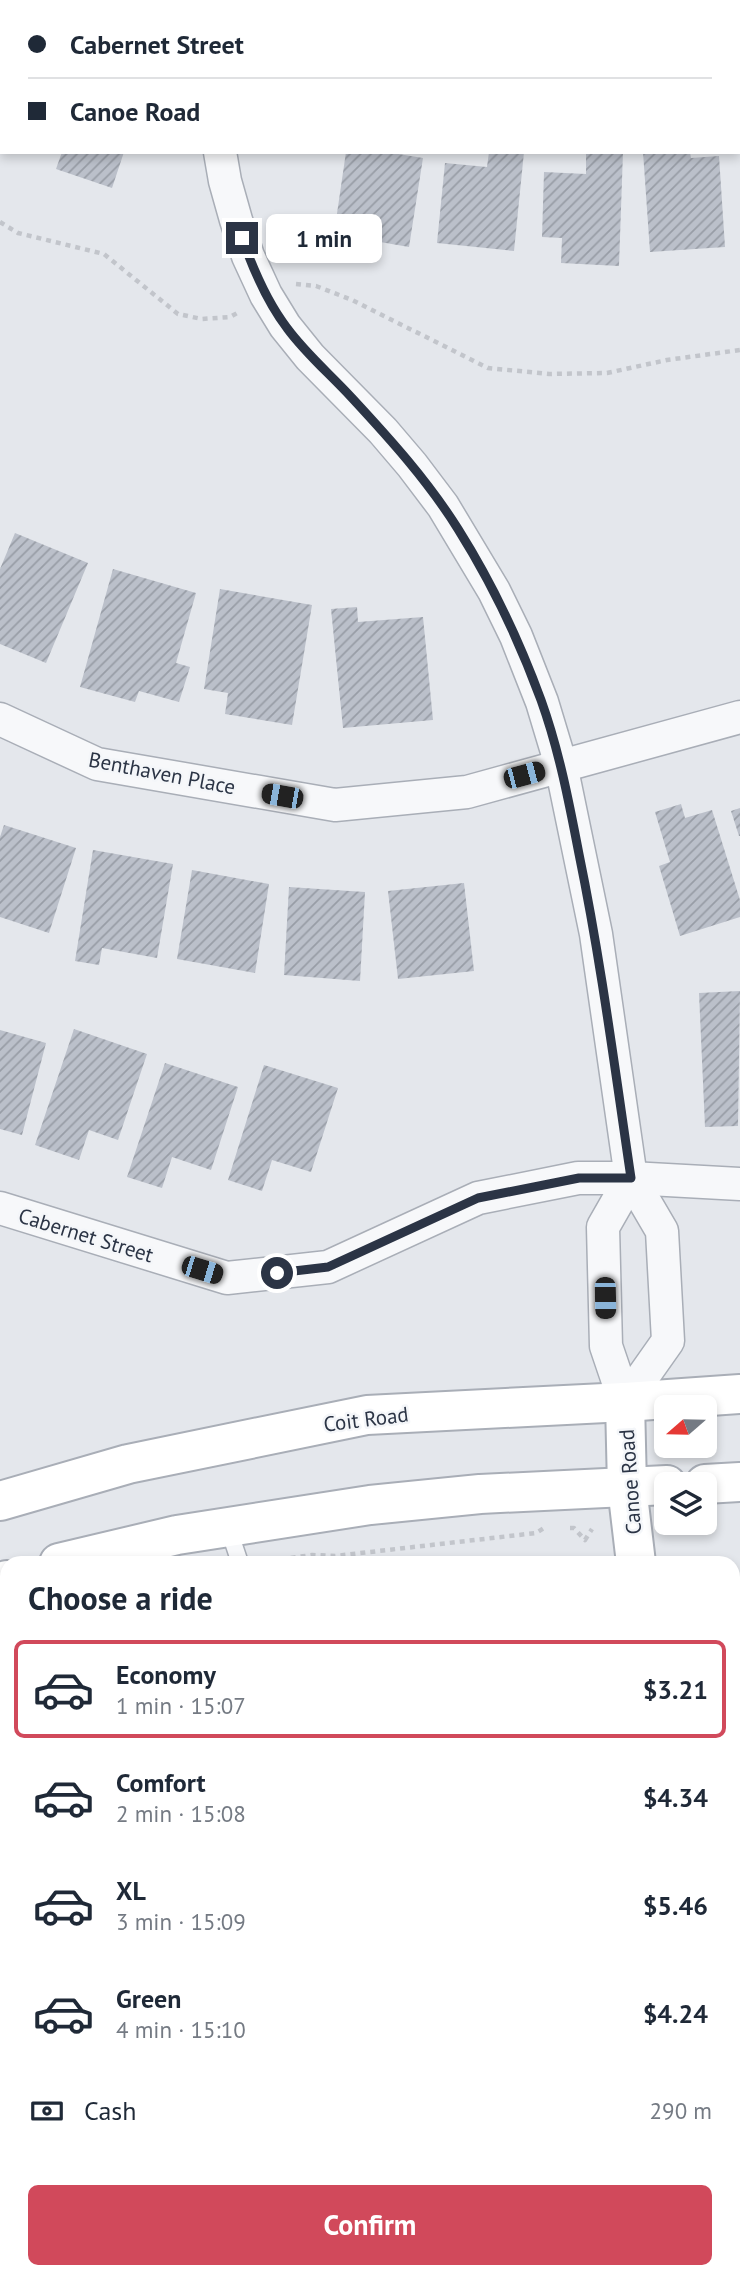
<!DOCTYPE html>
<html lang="en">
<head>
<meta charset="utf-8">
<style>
  :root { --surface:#fff; --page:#f2f2f3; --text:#1f2937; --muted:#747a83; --line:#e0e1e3; --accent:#d1495b }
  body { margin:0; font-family:"PT Sans",sans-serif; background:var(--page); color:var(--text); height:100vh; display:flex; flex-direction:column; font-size:26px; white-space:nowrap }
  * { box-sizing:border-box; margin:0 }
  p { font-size:23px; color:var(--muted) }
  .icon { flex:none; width:38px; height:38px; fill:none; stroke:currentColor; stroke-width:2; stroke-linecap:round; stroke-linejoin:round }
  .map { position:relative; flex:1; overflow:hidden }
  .panel { position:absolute; left:0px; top:1556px; width:740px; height:723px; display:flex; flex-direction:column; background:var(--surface); border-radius:21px 21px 0 0; box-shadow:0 4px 10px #0003 }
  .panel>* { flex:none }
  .hud { position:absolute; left:0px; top:0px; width:740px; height:154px; box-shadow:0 4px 10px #0003; display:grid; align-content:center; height:154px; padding:0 28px; background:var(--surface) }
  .needle { width:46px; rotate:250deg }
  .tools { position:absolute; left:654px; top:1395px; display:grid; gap:14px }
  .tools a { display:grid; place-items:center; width:63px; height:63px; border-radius:10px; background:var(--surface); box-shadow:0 4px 10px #0003; font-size:35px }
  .end { position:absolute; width:32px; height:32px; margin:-16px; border:9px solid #2b3445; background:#fff; box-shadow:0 0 0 4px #fff }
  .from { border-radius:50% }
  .bubble { position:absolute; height:49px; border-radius:10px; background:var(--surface); box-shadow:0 4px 10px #0003; font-size:23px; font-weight:800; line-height:49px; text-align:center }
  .car { position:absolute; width:21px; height:42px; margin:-21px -10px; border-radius:9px; box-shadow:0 0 5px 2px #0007; background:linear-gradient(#222 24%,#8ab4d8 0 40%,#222 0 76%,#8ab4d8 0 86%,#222 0) }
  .hud b { display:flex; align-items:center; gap:24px; height:66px; font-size:26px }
  .hud b+b { border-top:2px solid var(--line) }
  .hud i { width:18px; height:18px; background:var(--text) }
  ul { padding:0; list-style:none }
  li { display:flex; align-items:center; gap:21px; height:98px; margin:0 14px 10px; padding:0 14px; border:4px solid transparent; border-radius:10px }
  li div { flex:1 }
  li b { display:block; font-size:26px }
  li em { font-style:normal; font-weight:800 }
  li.on { border-color:var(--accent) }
  li>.icon { width:63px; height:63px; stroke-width:1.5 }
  h2 { padding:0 28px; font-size:32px; line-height:84px }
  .pay { display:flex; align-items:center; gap:18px; height:77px; padding:0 28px; font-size:26px }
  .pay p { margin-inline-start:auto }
  .cta { display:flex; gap:14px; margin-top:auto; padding:14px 28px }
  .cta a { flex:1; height:80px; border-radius:10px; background:var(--accent); color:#fff; font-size:28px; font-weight:800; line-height:80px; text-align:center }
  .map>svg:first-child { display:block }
</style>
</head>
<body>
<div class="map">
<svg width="740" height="2278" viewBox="0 0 740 2278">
  <defs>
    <pattern id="building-hatch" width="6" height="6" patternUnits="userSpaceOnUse" patternTransform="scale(1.75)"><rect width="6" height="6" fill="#bbc0ca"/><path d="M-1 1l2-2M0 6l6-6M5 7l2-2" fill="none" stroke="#989da6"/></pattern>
  </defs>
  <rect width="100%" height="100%" fill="#e4e7ec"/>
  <g fill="url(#building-hatch)">
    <polygon points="62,152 124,152 112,188 56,169"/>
    <polygon points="346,152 386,152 423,158 409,247 334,234"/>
    <polygon points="489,152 524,152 514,251 437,243 445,163 487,167"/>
    <polygon points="586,152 623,152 619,266 561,263 562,238 542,237 544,172 586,174"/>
    <polygon points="643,152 690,152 691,158 719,156 725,247 650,252"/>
    <polygon points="15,533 88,563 46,663 0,644 0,569"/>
    <polygon points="113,569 196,593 176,663 190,667 179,702 139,691 135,702 80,687"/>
    <polygon points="220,589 312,605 292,725 225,714 228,693 204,689"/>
    <polygon points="357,607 358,622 423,617 433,720 343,728 331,609"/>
    <polygon points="681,804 685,818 712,810 740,900 740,917 680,936 659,866 670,862 655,812"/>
    <polygon points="740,808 740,836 739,836 731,811"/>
    <polygon points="4,825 76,848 49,933 0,917 0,837"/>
    <polygon points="93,850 173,864 157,958 102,948 99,965 75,961"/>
    <polygon points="192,870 269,884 255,973 177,959"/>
    <polygon points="464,883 474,971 398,979 388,891"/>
    <polygon points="289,887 365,892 360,981 284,975"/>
    <polygon points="740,991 738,1126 705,1127 699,993"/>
    <polygon points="74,1029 147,1054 118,1140 89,1130 79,1160 35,1145"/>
    <polygon points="0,1030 46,1043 22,1135 0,1129"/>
    <polygon points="165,1063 238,1087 211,1170 172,1157 162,1188 127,1177"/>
    <polygon points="264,1065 338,1088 311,1172 272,1160 262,1191 228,1180"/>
    <polygon points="7,1778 7,1834 0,1816 0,1781"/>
    <polygon points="7,1975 7,2012 0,1993 0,1978"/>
    <polygon points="0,2037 7,2056 7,2100 0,2103"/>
    <polygon points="733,2120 740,2137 740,2147 733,2150"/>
    <polygon points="740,2223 740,2278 685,2278 683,2272 733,2272 733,2225"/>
    <polygon points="54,2272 85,2272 88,2278 37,2278"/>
    <polygon points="276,2272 382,2272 391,2278 271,2278"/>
  </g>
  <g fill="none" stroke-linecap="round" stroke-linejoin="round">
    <g stroke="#a9aeb7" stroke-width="19">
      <g id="lane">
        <polyline points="228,1527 240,1563"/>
        <polyline points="0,1972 7,1969"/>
        <polyline points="497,2272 499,2278"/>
      </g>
    </g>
    <g stroke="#a9aeb7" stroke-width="35">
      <g id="street">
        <polyline points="182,0 186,2"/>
        <polyline points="228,2 228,0"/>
        <polyline points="738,59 740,59"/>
        <polyline points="220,152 225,181 236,220 248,256 266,295 285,326 310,357 383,431 412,465 443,506 494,591 516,636 542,702 561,765 596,934 631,1178 662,1231 668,1341 625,1402"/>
        <polyline points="0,719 97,764 335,805 467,792 740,717"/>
        <polyline points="0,1208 227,1278 328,1267 478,1198 578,1178 631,1178 740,1184"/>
        <polyline points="625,1402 606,1346 603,1227 631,1178"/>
        <polyline points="733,1829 740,1827"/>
        <polyline points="0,2201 7,2198"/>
      </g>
    </g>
    <g stroke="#a9aeb7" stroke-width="42">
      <g id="secondary">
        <polyline points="625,1402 627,1487 636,1563"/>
        <polyline points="705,1484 740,1482"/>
        <polyline points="0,1501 128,1464 367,1415 625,1402 740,1394"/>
        <polyline points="59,1563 177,1535 370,1505 480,1494 667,1485"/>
        <polyline points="0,1582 7,1580"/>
        <polyline points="733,1885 740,1904"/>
      </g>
    </g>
    <g stroke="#c2c5cb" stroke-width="4.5" stroke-dasharray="5 5" stroke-linecap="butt">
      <polyline points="0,222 18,233 104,254 178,314 202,319 230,317 239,312"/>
      <polyline points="296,284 316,286 352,300 488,368 549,374 607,373 667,360 740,350"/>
      <polyline points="570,1528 574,1528 585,1540 592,1529"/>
      <polyline points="261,1562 312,1555 335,1556 536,1533 544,1528"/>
      <polyline points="0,1632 7,1631"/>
    </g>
    <use href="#lane" stroke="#f7f8fa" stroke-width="16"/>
    <use href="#street" stroke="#f7f8fa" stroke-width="32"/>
    <use href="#secondary" stroke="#fff" stroke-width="38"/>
  </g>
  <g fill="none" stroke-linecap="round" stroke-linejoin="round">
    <path stroke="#2b3445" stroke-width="9" d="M242,238C253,269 267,302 287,328C306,354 330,374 352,398C390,439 428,481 458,529C492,583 519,640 541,700C559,750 569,802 579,854C601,961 615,1070 631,1178H579L478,1198L328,1267L277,1273"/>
  </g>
  <g text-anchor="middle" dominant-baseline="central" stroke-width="5" stroke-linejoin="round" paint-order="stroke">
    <g font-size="21" fill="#2b3445" stroke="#f4f6f9">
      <text transform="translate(162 773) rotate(11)">Benthaven Place</text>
      <text transform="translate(86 1235) rotate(17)">Cabernet Street</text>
      <text transform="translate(366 1419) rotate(-7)">Coit Road</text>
      <text transform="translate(630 1482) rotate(-94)">Canoe Road</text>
    </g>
  </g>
</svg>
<div class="tools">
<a><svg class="needle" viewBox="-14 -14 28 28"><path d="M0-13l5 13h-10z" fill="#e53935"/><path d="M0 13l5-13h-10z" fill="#747a83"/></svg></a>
<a><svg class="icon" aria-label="layers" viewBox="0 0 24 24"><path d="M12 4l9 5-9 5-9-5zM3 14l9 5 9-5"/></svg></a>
</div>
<i class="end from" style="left:277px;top:1273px"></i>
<i class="end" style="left:242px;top:238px"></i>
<div class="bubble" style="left:266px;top:214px;width:116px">1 min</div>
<i class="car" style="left:524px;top:775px;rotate:75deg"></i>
<i class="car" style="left:282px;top:796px;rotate:280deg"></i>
<i class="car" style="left:202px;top:1270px;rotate:107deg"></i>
<i class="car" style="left:605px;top:1298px;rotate:179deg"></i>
<div class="hud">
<b><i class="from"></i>Cabernet Street</b>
<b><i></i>Canoe Road</b>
</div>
<section class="panel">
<h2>Choose a ride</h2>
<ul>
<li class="on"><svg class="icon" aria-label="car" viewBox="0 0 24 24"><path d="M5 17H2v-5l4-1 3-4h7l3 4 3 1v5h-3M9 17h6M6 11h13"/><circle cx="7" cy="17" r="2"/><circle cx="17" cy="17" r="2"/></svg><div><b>Economy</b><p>1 min · 15:07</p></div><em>$3.21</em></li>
<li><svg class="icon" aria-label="car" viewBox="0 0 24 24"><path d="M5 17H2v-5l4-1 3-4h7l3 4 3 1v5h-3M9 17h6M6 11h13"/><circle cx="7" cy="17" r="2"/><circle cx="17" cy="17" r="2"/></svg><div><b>Comfort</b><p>2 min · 15:08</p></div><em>$4.34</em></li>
<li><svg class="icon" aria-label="car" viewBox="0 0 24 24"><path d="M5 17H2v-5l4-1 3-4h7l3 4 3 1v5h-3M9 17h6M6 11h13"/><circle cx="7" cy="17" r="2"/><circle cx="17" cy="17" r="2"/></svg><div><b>XL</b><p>3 min · 15:09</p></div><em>$5.46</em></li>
<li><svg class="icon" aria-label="car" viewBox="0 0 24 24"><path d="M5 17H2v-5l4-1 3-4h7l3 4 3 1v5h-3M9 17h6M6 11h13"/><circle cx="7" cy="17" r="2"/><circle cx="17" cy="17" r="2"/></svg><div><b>Green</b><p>4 min · 15:10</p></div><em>$4.24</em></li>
</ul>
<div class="pay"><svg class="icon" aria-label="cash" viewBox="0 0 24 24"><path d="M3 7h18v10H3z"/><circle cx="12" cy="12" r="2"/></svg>Cash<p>290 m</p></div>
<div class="cta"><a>Confirm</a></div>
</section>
</div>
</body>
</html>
